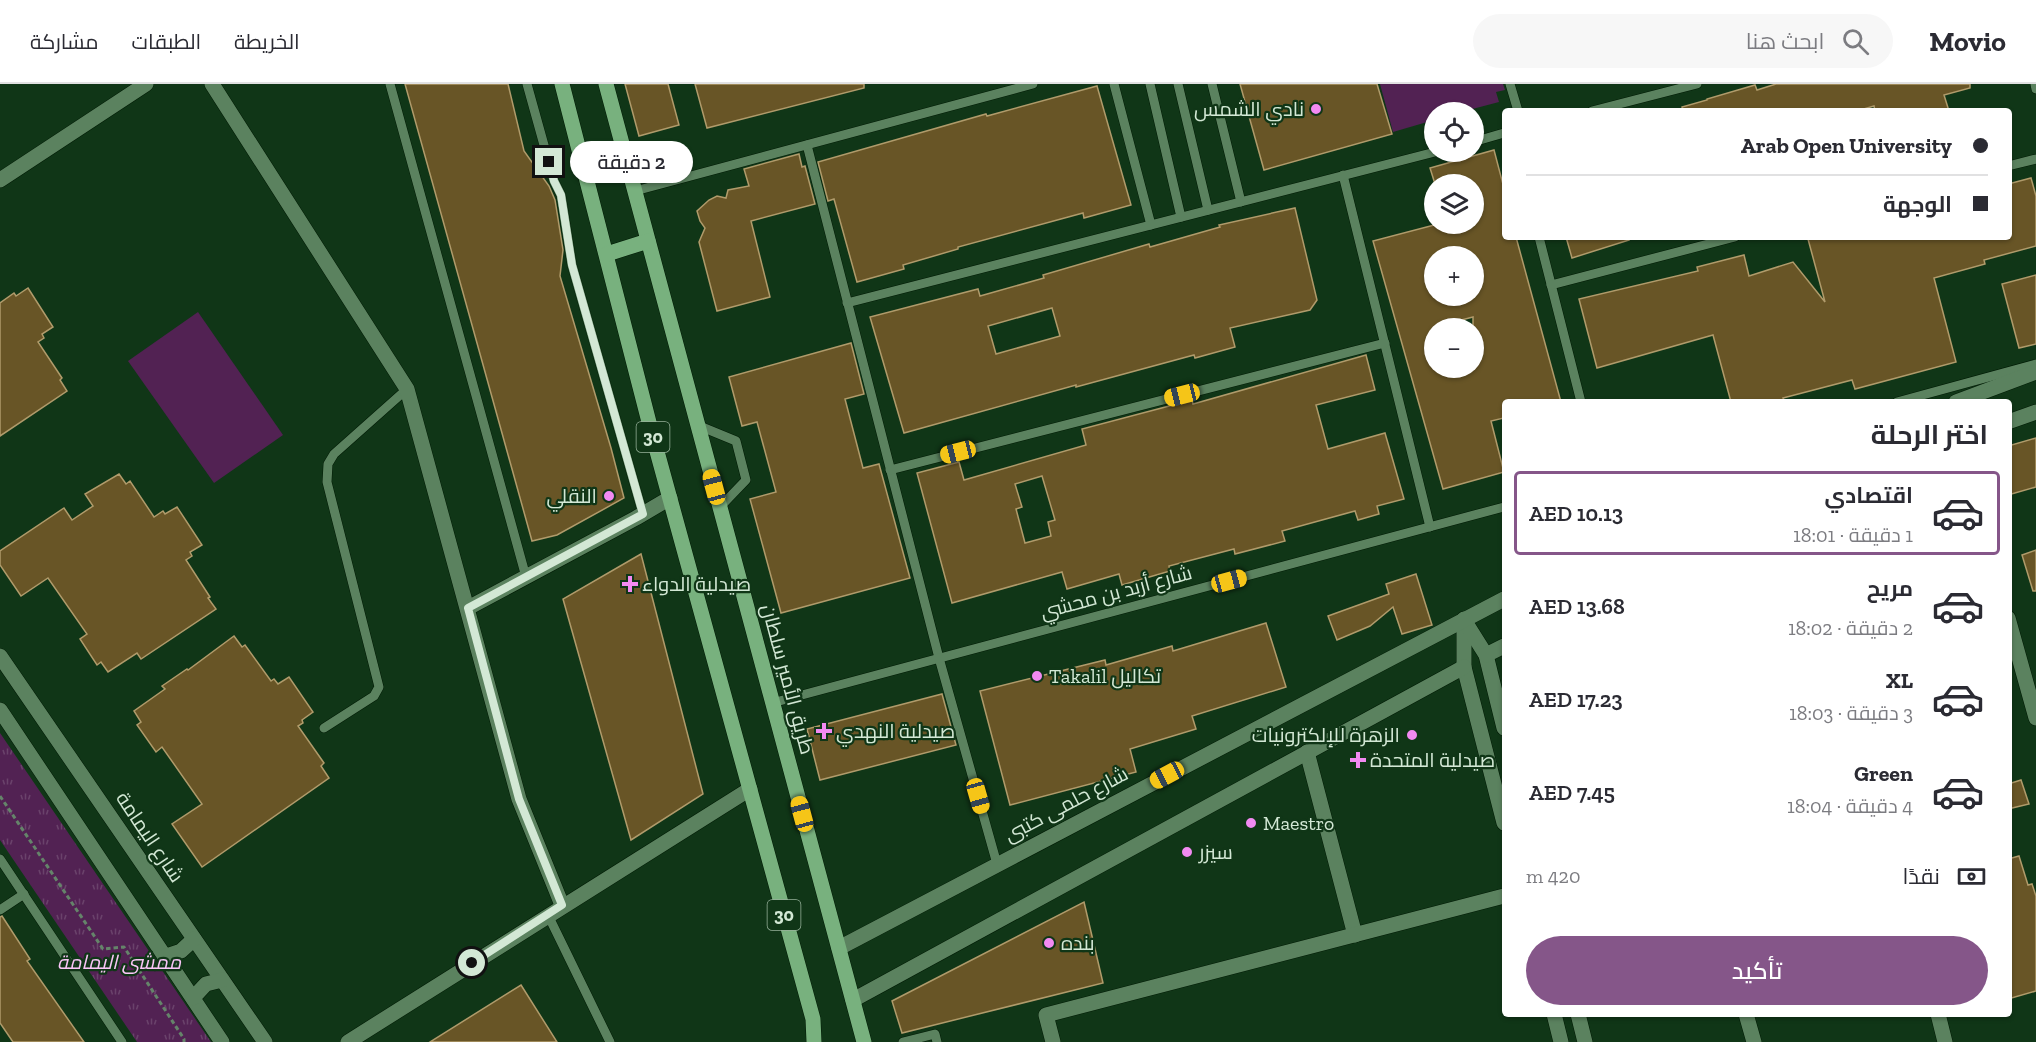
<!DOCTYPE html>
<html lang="ar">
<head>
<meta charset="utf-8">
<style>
  :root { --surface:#fff; --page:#f7f7f7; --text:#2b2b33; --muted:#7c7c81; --line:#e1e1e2; --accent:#855689 }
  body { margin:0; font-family:"Zilla Slab",Cairo,serif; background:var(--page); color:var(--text); direction:rtl; height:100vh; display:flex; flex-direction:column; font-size:22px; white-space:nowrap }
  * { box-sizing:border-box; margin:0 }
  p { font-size:20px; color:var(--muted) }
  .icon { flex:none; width:33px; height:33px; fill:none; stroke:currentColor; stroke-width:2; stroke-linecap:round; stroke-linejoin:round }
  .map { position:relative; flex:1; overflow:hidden; direction:ltr }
  .side { position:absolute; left:1502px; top:315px; width:510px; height:618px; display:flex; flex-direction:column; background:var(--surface); border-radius:6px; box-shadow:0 2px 4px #0004; direction:rtl }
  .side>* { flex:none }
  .banner { position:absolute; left:1502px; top:24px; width:510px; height:132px; border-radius:6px; box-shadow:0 2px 4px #0004; direction:rtl; display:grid; align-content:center; height:132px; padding:0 24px; background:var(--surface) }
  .tools { position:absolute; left:1424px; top:18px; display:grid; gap:12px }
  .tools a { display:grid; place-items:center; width:60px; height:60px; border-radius:50%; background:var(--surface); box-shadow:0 2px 4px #0004; font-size:30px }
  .end { position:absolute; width:27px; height:27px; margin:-14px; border:8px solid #d3e8d5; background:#111; box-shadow:0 0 0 3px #111 }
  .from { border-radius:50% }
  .bubble { position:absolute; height:42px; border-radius:21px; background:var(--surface); box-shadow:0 2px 4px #0004; font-size:20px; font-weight:600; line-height:42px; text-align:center; direction:rtl }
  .car { position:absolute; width:18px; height:36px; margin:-18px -9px; border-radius:8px; box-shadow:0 0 4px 2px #0007; background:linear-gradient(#f5c518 24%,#345 0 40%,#f5c518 0 76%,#345 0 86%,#f5c518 0) }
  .banner b { display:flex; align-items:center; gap:21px; height:57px; font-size:22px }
  .banner b+b { border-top:2px solid var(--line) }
  .banner i { width:15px; height:15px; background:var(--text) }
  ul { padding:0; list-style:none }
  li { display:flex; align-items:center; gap:18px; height:84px; margin:0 12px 9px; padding:0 12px; border:3px solid transparent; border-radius:6px }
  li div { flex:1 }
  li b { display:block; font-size:22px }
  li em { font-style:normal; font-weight:600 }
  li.selected { border-color:var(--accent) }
  li>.icon { width:54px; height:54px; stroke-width:1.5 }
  h2 { padding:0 24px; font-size:27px; line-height:72px }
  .pay { display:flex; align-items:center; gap:15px; height:66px; padding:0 24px; font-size:22px }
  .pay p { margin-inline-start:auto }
  .action { display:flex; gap:12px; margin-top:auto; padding:12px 24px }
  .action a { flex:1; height:69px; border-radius:36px; background:var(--accent); color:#fff; font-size:24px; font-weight:600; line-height:69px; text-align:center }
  header { display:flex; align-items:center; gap:36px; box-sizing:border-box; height:84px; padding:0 30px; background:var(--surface); border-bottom:2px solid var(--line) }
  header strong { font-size:28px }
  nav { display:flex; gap:33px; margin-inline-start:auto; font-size:21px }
  .search { width:420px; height:54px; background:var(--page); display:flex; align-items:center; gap:15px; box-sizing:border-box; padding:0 21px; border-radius:33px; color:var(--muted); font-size:22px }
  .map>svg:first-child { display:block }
</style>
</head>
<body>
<header>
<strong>Movio</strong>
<div class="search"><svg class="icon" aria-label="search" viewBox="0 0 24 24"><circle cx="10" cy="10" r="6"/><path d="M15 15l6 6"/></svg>ابحث هنا</div>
<nav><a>الخريطة</a><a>الطبقات</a><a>مشاركة</a></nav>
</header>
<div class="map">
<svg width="2036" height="958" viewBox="0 0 2036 958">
  <defs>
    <pattern id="grass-tufts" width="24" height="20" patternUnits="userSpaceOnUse" patternTransform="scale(1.5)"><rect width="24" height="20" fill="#522253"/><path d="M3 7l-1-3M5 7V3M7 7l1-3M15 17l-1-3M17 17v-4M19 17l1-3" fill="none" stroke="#6a426b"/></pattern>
  </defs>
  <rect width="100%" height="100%" fill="#103617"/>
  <polygon fill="url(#grass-tufts)" points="0,649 211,958 137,958 0,756"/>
  <g fill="#522253">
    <polygon points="1380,0 1503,0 1505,6 1496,8 1499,18 1461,28 1434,28 1434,36 1393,48"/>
    <polygon points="198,228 283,351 214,399 128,277"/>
  </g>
  <g fill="#685526" stroke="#b09b6b" stroke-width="1.5" fill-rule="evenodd">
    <polygon points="405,0 508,0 524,67 549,102 555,116 563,166 560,192 611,364 624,414 557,451 532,457"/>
    <polygon points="625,0 668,0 679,41 639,52"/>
    <polygon points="695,0 864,0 864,4 707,44"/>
    <polygon points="1240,0 1377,0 1392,50 1264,86"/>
    <polygon points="1776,0 1970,0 1970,4 1944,11 1949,27 1875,27 1874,22 1857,27 1683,27 1682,23 1707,16 1707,15 1755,1 1757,6"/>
    <polygon points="1097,2 1131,121 1084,134 1083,129 958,163 958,165 903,181 904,185 857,198 834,115 828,117 818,78 986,30 987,32"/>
    <path d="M1494,66L1504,104V153H1516L1561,318H1504V334L1491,337L1504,388L1443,405L1373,157L1438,140H1473V100H1435L1430,84ZM1434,172H1473V212H1434ZM1473,233V284H1434V243Z"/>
    <polygon points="799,70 802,83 805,82 815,120 751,137 770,213 717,227 699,158 705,144 700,137 697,127 709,116 717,112 726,114 728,106 749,102 744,85"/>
    <polygon points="2031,94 2036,112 2036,162 1984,176 1985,180 1934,194 1956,278 1855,305 1852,296 1783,314 1784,316 1777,318 1731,318 1713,251 1597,284 1579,215 1698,187 1697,183 1744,171 1749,192 1793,178 1825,218 1808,155 1817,153 2008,153 2008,100"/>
    <path d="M1295,124L1317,216L1310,226L1230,244L1235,263L1195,274L1194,271L1076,303V301L904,349L870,233L978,205L980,212L1044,194L1043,191L1149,160L1150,163L1220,143L1219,141ZM1052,224L1060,252L996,270L988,242Z"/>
    <polygon points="1566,153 1628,153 1629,156 1572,174"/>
    <polygon points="2036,191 2036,260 2019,264 2002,200"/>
    <polygon points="28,204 53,243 42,250 44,254 38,258 62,294 60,296 67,307 0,352 0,219 14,209 16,212"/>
    <polygon points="851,259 864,310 845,315 863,384 879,380 910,494 781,529 750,415 776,408 757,338 742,342 729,293"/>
    <path d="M1366,271L1375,306L1316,321L1328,365L1385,349L1404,415L1377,422L1379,430L1358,436L1355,427L1282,447L1285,457L1235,470L1234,465L1169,482L1170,487L1122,501L1119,490L1067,505L1062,488L952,519L917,389L959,378L964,396L1086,361L1082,345L1192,316L1193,320ZM1042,392L1055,436L1048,438L1051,452L1025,459L1016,425L1022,423L1015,400Z"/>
    <polygon points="2036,354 2036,403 2008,411 2008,362"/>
    <polygon points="119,390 126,400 130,397 154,433 163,427 165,430 177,423 202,461 190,468 192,472 186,476 210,513 208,514 216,525 141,575 137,569 108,588 101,578 97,581 80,555 87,550 48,494 21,512 0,481 0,467 64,424 72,436 93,422 85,410"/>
    <polygon points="2036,466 2036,507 2033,507 2022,471"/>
    <polygon points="641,470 703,710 631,756 563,515"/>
    <polygon points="1416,490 1432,541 1402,550 1393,523 1370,542 1337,556 1328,532 1389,510 1386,500"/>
    <polygon points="1266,539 1286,603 1192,632 1196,645 1130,665 1136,688 1010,721 980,607 1105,576 1106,581 1172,562 1173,567"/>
    <polygon points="234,552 242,563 245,561 271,597 274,595 278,600 289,593 313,628 302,636 303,639 298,642 324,679 321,682 329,694 202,783 172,740 202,720 162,663 156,668 137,641 141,638 134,627 165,605 162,602 187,585 188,586"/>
    <polygon points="942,610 956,661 820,696 807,645"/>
    <polygon points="2021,696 2029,720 2008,725 2008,700"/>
    <polygon points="2019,772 2028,801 2032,800 2036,812 2036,907 2008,915 2008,775"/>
    <polygon points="1084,818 1103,899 902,949 892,917"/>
    <polygon points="2,832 30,875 27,877 84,958 13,958 0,939 0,833"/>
    <polygon points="521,901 557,958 430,958"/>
  </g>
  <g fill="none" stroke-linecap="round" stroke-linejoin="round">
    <g stroke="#011b05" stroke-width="10">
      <g id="service">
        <polyline points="390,0 526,493"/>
        <polyline points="527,0 554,97 561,111 572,181 643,430"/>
        <polyline points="1114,0 1151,141"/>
        <polyline points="1150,0 1181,133"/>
        <polyline points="1178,0 1208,126"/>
        <polyline points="1212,0 1241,118"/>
        <polyline points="1510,0 1518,27"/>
        <polyline points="2035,0 2036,5"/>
        <polyline points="1592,27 1697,0"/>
        <polyline points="1473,58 1504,49"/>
        <polyline points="807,61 939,574 997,780"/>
        <polyline points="2008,82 2036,75"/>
        <polyline points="1343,91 1430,443"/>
        <polyline points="635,107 1033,0"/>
        <polyline points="1539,153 1581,318"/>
        <polyline points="1551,201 1735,153"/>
        <polyline points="847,219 1435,68"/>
        <polyline points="1897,318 2036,280"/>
        <polyline points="697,341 736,357 746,396 720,423"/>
        <polyline points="890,386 1385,259"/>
        <polyline points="772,619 1504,423"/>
        <polyline points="324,644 374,612 379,603 327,398 328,380 334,370 407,305"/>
        <polyline points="0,775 122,958"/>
        <polyline points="0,826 24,810"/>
        <polyline points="548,831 610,958"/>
        <polyline points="903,958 935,950 937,958"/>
      </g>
    </g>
    <g stroke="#011b05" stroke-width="16">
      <g id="minor">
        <polyline points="212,0 407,305 519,715 562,821"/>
        <polyline points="0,96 146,0"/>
        <polyline points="468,524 636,434 670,414"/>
        <polyline points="2008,534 2036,634"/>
        <polyline points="1464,535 1464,583 1504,739"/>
        <polyline points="1464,536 1486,571 1504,644"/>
        <polyline points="1307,668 1355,851"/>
        <polyline points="1554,930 1561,958"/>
        <polyline points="1578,930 1585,958"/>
        <polyline points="1746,930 1754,958"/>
        <polyline points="1938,930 1945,958"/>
        <polyline points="348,958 750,705"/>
        <polyline points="1053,958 1046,931 1504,812"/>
      </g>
    </g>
    <g stroke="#011b05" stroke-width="16">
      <g id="tertiary">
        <polyline points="1956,318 2036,288"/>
        <polyline points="2008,338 2036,328"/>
        <polyline points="1486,571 1504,562"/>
        <polyline points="839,864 1504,515"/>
        <polyline points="853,916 1464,583"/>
      </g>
    </g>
    <g stroke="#011b05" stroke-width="16">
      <g id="secondary">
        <polyline points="0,572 265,958"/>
        <polyline points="0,626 222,958"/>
        <polyline points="166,872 181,867 194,855"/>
        <polyline points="193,914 206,900 222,896"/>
      </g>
    </g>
    <g stroke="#011b05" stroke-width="16">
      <g id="primary">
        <polyline points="562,0 650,342 813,935 814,958"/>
        <polyline points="606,0 864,958"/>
        <polyline points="607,170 648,157"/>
      </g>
    </g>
    <polyline stroke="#65846a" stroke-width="3" stroke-dasharray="4.5 3" stroke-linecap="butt" points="0,712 103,865 124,863 184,955 184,958"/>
    <use href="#service" stroke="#5b825f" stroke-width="9"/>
    <use href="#minor" stroke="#5b825f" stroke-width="15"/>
    <use href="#tertiary" stroke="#5b825f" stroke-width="15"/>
    <use href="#secondary" stroke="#5b825f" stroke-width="15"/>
    <use href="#primary" stroke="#78b17e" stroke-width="15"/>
  </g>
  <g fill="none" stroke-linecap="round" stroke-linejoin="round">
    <polyline stroke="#d3e8d5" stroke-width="8" points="472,879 562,821 519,715 468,524 643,430 572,181 561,111 554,97 549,78"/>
  </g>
  <g fill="#f28af2" stroke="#103617" stroke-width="2">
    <circle cx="1316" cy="25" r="6"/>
    <circle cx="609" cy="412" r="6"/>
    <path d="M627 491h6v6h6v6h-6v6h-6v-6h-6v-6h6z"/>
    <circle cx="1037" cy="592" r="6"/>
    <path d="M821 638h6v6h6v6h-6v6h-6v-6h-6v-6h6z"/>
    <circle cx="1412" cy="651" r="6"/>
    <path d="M1355 667h6v6h6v6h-6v6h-6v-6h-6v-6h6z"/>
    <circle cx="1251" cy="739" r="6"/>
    <circle cx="1187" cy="768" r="6"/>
    <circle cx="1049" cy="859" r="6"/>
  </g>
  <g text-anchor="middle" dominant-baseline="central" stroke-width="4.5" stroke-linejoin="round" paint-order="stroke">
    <g fill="#103617" stroke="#98b39c" stroke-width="1.5">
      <rect x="636.5" y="338" width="33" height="30" rx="4.5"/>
      <rect x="767.5" y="816" width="33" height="30" rx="4.5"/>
    </g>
    <g font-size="18" font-weight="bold" fill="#d3e8d5">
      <text x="653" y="353">30</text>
      <text x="784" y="831">30</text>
    </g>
    <g font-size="20" fill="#d3e8d5" stroke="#103617" text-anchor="start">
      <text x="1304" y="25" text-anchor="end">نادي الشمس</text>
      <text x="597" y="412" text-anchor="end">النقلي</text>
      <text x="642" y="500">صيدلية الدواء</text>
      <text x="1049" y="592">Takalil تكاليل</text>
      <text x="836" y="647">صيدلية النهدي</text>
      <text x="1400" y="651" text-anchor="end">الزهرة للإلكترونيات</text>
      <text x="1370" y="676">صيدلية المتحدة</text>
      <text x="1263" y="739">Maestro</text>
      <text x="1199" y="768">سيزر</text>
      <text x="1061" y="859">بنده</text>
    </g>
    <g font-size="20" fill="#d3e8d5" stroke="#103617">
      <text transform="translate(1116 508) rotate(-15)">شارع أربد بن محشي</text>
      <text transform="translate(788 595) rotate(75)">طريق الأمير سلطان</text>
      <text transform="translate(1066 720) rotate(-28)">شارع حلمى كتبى</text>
      <text transform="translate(150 753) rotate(56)">شارع اليمامة</text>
    </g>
    <g font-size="20" font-style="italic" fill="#fac6f8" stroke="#103617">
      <text x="119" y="878">ممشى اليمامة</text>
    </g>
  </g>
</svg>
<div class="tools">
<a><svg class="icon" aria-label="locate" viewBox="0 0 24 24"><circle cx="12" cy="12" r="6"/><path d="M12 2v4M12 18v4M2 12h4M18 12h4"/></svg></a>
<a><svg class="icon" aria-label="layers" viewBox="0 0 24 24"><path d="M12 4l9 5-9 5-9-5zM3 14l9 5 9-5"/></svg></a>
<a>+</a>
<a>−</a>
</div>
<i class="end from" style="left:472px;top:879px"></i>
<i class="end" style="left:549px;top:78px"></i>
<div class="bubble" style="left:570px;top:57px;width:123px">2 دقيقة</div>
<i class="car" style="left:1182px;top:311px;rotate:256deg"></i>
<i class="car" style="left:958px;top:368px;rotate:256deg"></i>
<i class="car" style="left:714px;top:403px;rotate:345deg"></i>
<i class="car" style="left:1229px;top:497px;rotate:75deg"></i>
<i class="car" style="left:1167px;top:691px;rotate:242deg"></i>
<i class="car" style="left:978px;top:712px;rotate:164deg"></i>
<i class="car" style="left:802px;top:730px;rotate:345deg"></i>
<div class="banner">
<b><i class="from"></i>Arab Open University</b>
<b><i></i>الوجهة</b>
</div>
<section class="side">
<h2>اختر الرحلة</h2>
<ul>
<li class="selected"><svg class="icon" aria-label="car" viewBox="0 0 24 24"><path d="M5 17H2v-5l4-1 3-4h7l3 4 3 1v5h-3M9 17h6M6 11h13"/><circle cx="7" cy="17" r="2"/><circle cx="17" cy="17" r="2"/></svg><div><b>اقتصادي</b><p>1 دقيقة · 18:01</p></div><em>AED 10.13</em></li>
<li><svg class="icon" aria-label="car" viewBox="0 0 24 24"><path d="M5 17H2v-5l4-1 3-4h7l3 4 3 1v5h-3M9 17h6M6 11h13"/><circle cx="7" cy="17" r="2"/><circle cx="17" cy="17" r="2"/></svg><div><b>مريح</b><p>2 دقيقة · 18:02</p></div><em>AED 13.68</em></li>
<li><svg class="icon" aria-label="car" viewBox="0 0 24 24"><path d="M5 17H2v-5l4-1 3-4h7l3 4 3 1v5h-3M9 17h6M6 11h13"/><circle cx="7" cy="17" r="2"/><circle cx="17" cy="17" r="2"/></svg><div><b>XL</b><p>3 دقيقة · 18:03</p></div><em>AED 17.23</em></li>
<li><svg class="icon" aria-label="car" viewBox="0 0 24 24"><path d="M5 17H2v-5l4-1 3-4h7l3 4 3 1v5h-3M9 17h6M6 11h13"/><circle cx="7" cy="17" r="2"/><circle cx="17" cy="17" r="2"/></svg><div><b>Green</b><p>4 دقيقة · 18:04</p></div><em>AED 7.45</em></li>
</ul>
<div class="pay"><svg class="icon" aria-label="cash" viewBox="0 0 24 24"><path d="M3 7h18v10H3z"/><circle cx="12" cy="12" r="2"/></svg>نقدًا<p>420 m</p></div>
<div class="action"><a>تأكيد</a></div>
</section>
</div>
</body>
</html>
